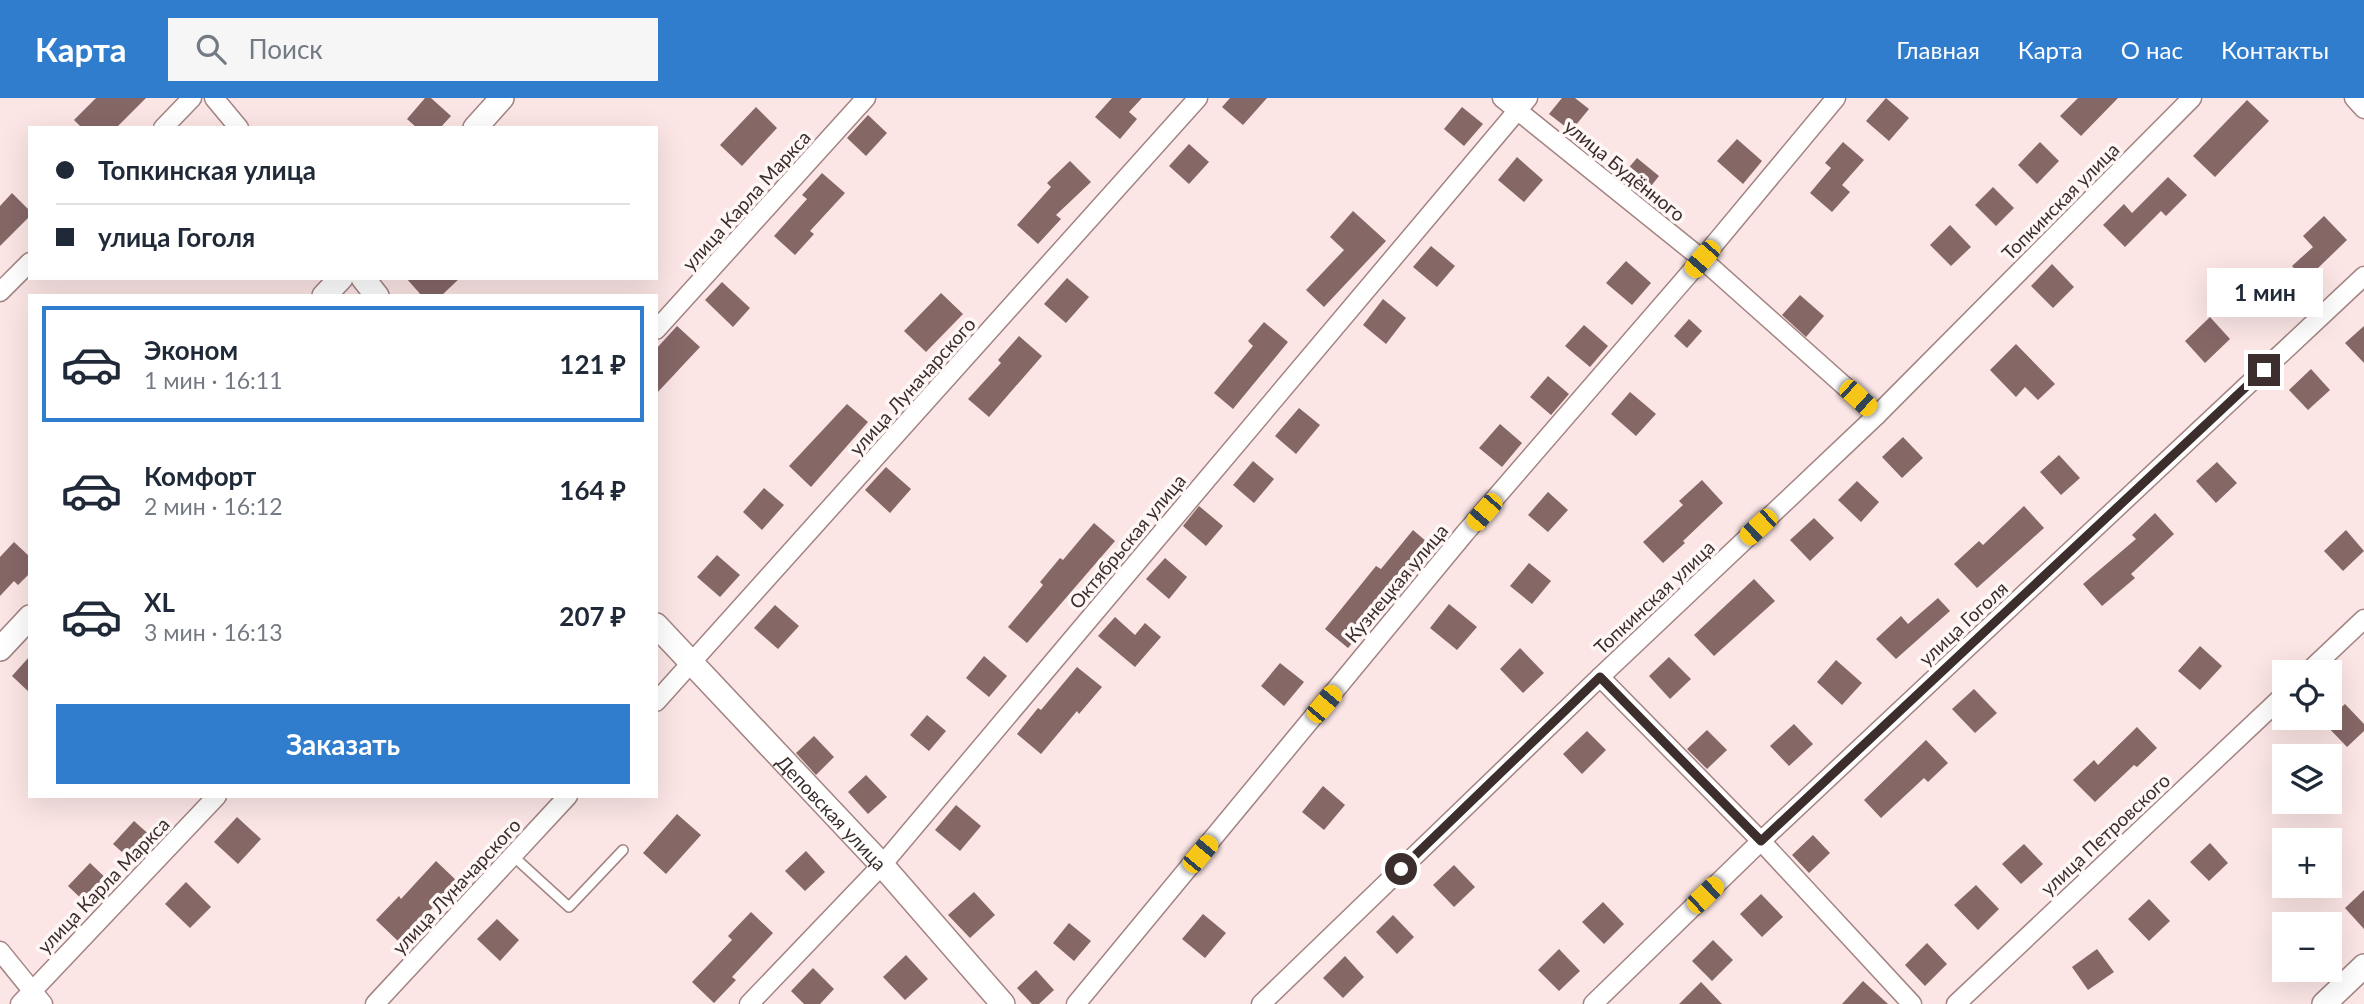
<!DOCTYPE html>
<html lang="ru">
<head>
<meta charset="utf-8">
<style>
  :root { --surface:#fff; --page:#f6f6f7; --text:#1f2937; --muted:#747a83; --line:#e0e1e3; --accent:#317dcd }
  body { margin:0; font-family:Lato,sans-serif; background:var(--page); color:var(--text); height:100vh; display:flex; flex-direction:column; font-size:26px; white-space:nowrap }
  * { box-sizing:border-box; margin:0 }
  p { font-size:23px; color:var(--muted) }
  .icon { flex:none; width:38px; height:38px; fill:none; stroke:currentColor; stroke-width:2; stroke-linecap:round; stroke-linejoin:round }
  .map { position:relative; flex:1; overflow:hidden }
  .details { position:absolute; left:28px; top:196px; width:630px; height:504px; display:flex; flex-direction:column; background:var(--surface); border-radius:0px; box-shadow:0 7px 28px #0002 }
  .details>* { flex:none }
  .hud { position:absolute; left:28px; top:28px; width:630px; height:154px; border-radius:0px; box-shadow:0 7px 28px #0002; display:grid; align-content:center; height:154px; padding:0 28px; background:var(--surface) }
  .controls { position:absolute; left:2272px; top:562px; display:grid; gap:14px }
  .controls a { display:grid; place-items:center; width:70px; height:70px; border-radius:0px; background:var(--surface); box-shadow:0 7px 28px #0002; font-size:35px }
  .end { position:absolute; width:32px; height:32px; margin:-16px; border:9px solid #3b2e2d; background:#fff; box-shadow:0 0 0 4px #fff }
  .from { border-radius:50% }
  .bubble { position:absolute; height:49px; border-radius:0px; background:var(--surface); box-shadow:0 7px 28px #0002; font-size:23px; font-weight:700; line-height:49px; text-align:center }
  .car { position:absolute; width:21px; height:42px; margin:-21px -10px; border-radius:9px; box-shadow:0 0 5px 2px #0007; background:linear-gradient(#f5c518 24%,#345 0 40%,#f5c518 0 76%,#345 0 86%,#f5c518 0) }
  .hud b { display:flex; align-items:center; gap:24px; height:66px; font-size:26px }
  .hud b+b { border-top:2px solid var(--line) }
  .hud i { width:18px; height:18px; background:var(--text) }
  ul { padding:12px 0 0; list-style:none }
  li { display:flex; align-items:center; gap:21px; height:116px; margin:0 14px 10px; padding:0 14px; border:4px solid transparent; border-radius:0px }
  li div { flex:1 }
  li b { display:block; font-size:26px }
  li em { font-style:normal; font-weight:700 }
  li.selected { border-color:var(--accent) }
  li>.icon { width:63px; height:63px; stroke-width:1.5 }
  .primary-button { display:flex; gap:14px; margin-top:auto; padding:14px 28px }
  .primary-button a { flex:1; height:80px; border-radius:0px; background:var(--accent); color:#fff; font-size:28px; font-weight:700; line-height:80px; text-align:center }
  header { display:flex; align-items:center; gap:42px; box-sizing:border-box; height:98px; padding:0 35px; background:var(--accent); color:#fff }
  header strong { font-size:33px }
  nav { display:flex; gap:38px; margin-inline-start:auto; font-size:24px }
  .search { width:490px; height:63px; background:var(--page); display:flex; align-items:center; gap:18px; box-sizing:border-box; padding:0 24px; border-radius:0px; color:var(--muted); font-size:26px }
  .map>svg:first-child { display:block }
</style>
</head>
<body>
<header>
<strong>Карта</strong>
<div class="search"><svg class="icon" aria-label="search" viewBox="0 0 24 24"><circle cx="10" cy="10" r="6"/><path d="M15 15l6 6"/></svg>Поиск</div>
<nav><a>Главная</a><a>Карта</a><a>О нас</a><a>Контакты</a></nav>
</header>
<div class="map">
<svg width="2364" height="906" viewBox="0 0 2364 906">
  <rect width="100%" height="100%" fill="#fbe6e5"/>
  <g fill="#856766">
    <polygon points="96,0 146,0 116,30 82,30 74,22"/>
    <polygon points="425,0 431,0 451,18 440,30 417,30 407,21"/>
    <polygon points="1112,0 1142,0 1129,14 1137,21 1120,41 1095,19"/>
    <polygon points="1230,0 1267,0 1243,27 1222,9"/>
    <polygon points="1562,0 1575,0 1589,11 1571,33 1549,16"/>
    <polygon points="1886,0 1909,20 1889,43 1866,23"/>
    <polygon points="2078,0 2118,0 2081,38 2060,18"/>
    <polygon points="2247,2 2269,23 2215,79 2193,58"/>
    <polygon points="756,9 777,30 742,68 720,47"/>
    <polygon points="1462,9 1483,26 1464,48 1444,31"/>
    <polygon points="868,17 887,35 866,58 847,40"/>
    <polygon points="1737,41 1762,63 1743,86 1717,63"/>
    <polygon points="1843,44 1864,62 1842,87 1850,94 1832,114 1810,95 1831,70 1825,65"/>
    <polygon points="2040,44 2059,63 2037,86 2018,67"/>
    <polygon points="1189,46 1209,64 1189,86 1169,68"/>
    <polygon points="1517,59 1543,82 1524,104 1498,82"/>
    <polygon points="1637,60 1659,78 1643,98 1620,80"/>
    <polygon points="1070,63 1091,84 1056,117 1061,121 1038,146 1017,127 1051,89 1047,85"/>
    <polygon points="822,75 845,95 810,133 814,136 795,157 774,138 807,101 802,97"/>
    <polygon points="2168,79 2187,97 2166,118 2161,113 2125,149 2103,127 2124,106 2132,115"/>
    <polygon points="1993,89 2014,110 1996,128 1975,107"/>
    <polygon points="12,95 30,113 30,118 0,148 0,108"/>
    <polygon points="1353,113 1386,143 1324,209 1306,192 1344,152 1330,139"/>
    <polygon points="2324,118 2347,142 2318,170 2322,174 2309,186 2292,168 2313,149 2303,138"/>
    <polygon points="1950,127 1971,149 1951,168 1930,147"/>
    <polygon points="1431,148 1455,168 1437,189 1413,169"/>
    <polygon points="1626,163 1651,185 1632,207 1606,185"/>
    <polygon points="2052,166 2074,189 2053,210 2031,188"/>
    <polygon points="406,180 460,180 441,198 422,198"/>
    <polygon points="1067,180 1089,199 1066,225 1044,206"/>
    <polygon points="722,184 750,210 733,229 705,202"/>
    <polygon points="941,195 963,216 926,254 904,233"/>
    <polygon points="1800,197 1824,218 1806,239 1782,217"/>
    <polygon points="1383,201 1406,220 1386,246 1363,227"/>
    <polygon points="2210,219 2230,241 2205,265 2185,243"/>
    <polygon points="1689,221 1702,233 1687,250 1674,238"/>
    <polygon points="1264,224 1288,244 1233,311 1214,295 1253,248 1248,243"/>
    <polygon points="1584,227 1608,248 1590,269 1565,248"/>
    <polygon points="677,228 700,249 656,296 656,251"/>
    <polygon points="2364,228 2364,265 2345,245"/>
    <polygon points="1019,238 1042,258 989,319 968,301 1001,265 998,262"/>
    <polygon points="2016,246 2055,286 2038,302 2025,289 2016,299 1990,272"/>
    <polygon points="2311,271 2330,292 2308,312 2289,292"/>
    <polygon points="1548,278 1569,296 1551,317 1530,299"/>
    <polygon points="1630,294 1656,316 1636,338 1611,316"/>
    <polygon points="847,306 868,324 811,389 789,368"/>
    <polygon points="1299,310 1320,327 1296,356 1275,338"/>
    <polygon points="1500,326 1522,345 1502,369 1479,350"/>
    <polygon points="1903,339 1923,360 1902,380 1882,359"/>
    <polygon points="2059,357 2080,380 2061,397 2040,374"/>
    <polygon points="1253,363 1274,381 1254,405 1233,387"/>
    <polygon points="2217,364 2237,385 2216,405 2196,383"/>
    <polygon points="886,369 911,391 890,415 865,392"/>
    <polygon points="1702,382 1723,405 1683,443 1685,445 1663,465 1643,444 1683,407 1679,403"/>
    <polygon points="1857,383 1879,404 1861,424 1838,402"/>
    <polygon points="764,390 784,407 762,432 743,414"/>
    <polygon points="1548,394 1568,412 1548,434 1528,417"/>
    <polygon points="1199,408 1223,428 1206,448 1183,428"/>
    <polygon points="2024,408 2044,430 1977,490 1954,466 1979,443 1983,447"/>
    <polygon points="2155,415 2174,436 2131,476 2135,480 2102,508 2083,486 2136,441 2132,437"/>
    <polygon points="1814,420 1834,440 1810,463 1790,442"/>
    <polygon points="1094,425 1115,443 1027,545 1008,529 1043,487 1040,484 1060,460 1063,462"/>
    <polygon points="1413,432 1434,450 1348,550 1325,531 1376,468 1381,471"/>
    <polygon points="2346,432 2364,453 2343,473 2324,453"/>
    <polygon points="14,444 30,459 30,475 18,487 14,483 0,498 0,459"/>
    <polygon points="717,457 740,477 720,499 697,479"/>
    <polygon points="1165,460 1187,479 1169,501 1146,481"/>
    <polygon points="1529,465 1551,483 1532,506 1510,488"/>
    <polygon points="1754,481 1775,503 1714,558 1694,537"/>
    <polygon points="1938,500 1950,513 1896,561 1876,541 1901,518 1908,526"/>
    <polygon points="1449,506 1477,529 1457,552 1430,530"/>
    <polygon points="775,507 799,528 778,551 754,530"/>
    <polygon points="1115,519 1135,537 1145,525 1161,539 1135,569 1098,538"/>
    <polygon points="2200,548 2222,568 2200,592 2178,573"/>
    <polygon points="1520,550 1544,575 1523,595 1500,571"/>
    <polygon points="30,558 30,595 12,578"/>
    <polygon points="984,558 1007,578 989,599 966,580"/>
    <polygon points="1669,559 1691,581 1670,601 1649,578"/>
    <polygon points="1836,562 1862,585 1842,607 1817,584"/>
    <polygon points="1280,565 1304,584 1284,608 1261,588"/>
    <polygon points="1077,569 1102,589 1079,616 1077,613 1041,656 1017,636 1038,610 1041,612"/>
    <polygon points="1974,591 1997,615 1975,635 1952,611"/>
    <polygon points="2345,606 2364,626 2364,633 2347,649 2324,625"/>
    <polygon points="927,617 946,633 929,653 910,637"/>
    <polygon points="1794,626 1813,646 1789,668 1770,648"/>
    <polygon points="2137,629 2157,650 2137,669 2134,667 2095,704 2073,682 2094,662 2098,667"/>
    <polygon points="1707,632 1727,652 1707,671 1687,651"/>
    <polygon points="1587,633 1606,652 1582,676 1563,656"/>
    <polygon points="814,638 834,659 816,677 796,655"/>
    <polygon points="1926,642 1948,665 1928,684 1924,680 1881,720 1864,702"/>
    <polygon points="866,677 887,699 868,716 848,694"/>
    <polygon points="1323,688 1345,707 1324,732 1302,714"/>
    <polygon points="956,707 981,728 960,753 935,732"/>
    <polygon points="677,716 701,737 666,776 643,755"/>
    <polygon points="237,719 261,741 238,766 214,744"/>
    <polygon points="134,723 153,740 132,763 113,746"/>
    <polygon points="1813,737 1830,755 1809,775 1792,757"/>
    <polygon points="2210,745 2228,765 2209,783 2190,764"/>
    <polygon points="2024,746 2043,766 2021,786 2002,766"/>
    <polygon points="806,753 825,774 805,793 785,773"/>
    <polygon points="436,763 458,784 399,844 376,822 399,798 401,801"/>
    <polygon points="90,765 112,786 90,809 68,788"/>
    <polygon points="1454,767 1475,789 1454,809 1433,787"/>
    <polygon points="186,784 211,809 190,830 165,806"/>
    <polygon points="1976,787 1999,811 1978,832 1954,807"/>
    <polygon points="2364,792 2364,831 2345,810"/>
    <polygon points="974,794 995,817 970,840 948,817"/>
    <polygon points="1761,796 1783,819 1762,839 1740,816"/>
    <polygon points="2149,801 2170,823 2149,843 2128,821"/>
    <polygon points="1603,804 1624,826 1604,846 1582,824"/>
    <polygon points="751,814 773,835 732,879 736,882 714,905 692,884 732,842 728,838"/>
    <polygon points="1203,816 1226,835 1205,860 1182,841"/>
    <polygon points="1393,817 1414,839 1397,856 1376,834"/>
    <polygon points="497,821 519,842 500,863 477,841"/>
    <polygon points="1069,825 1091,843 1074,863 1053,845"/>
    <polygon points="1713,842 1733,862 1712,883 1692,863"/>
    <polygon points="1927,845 1947,866 1925,888 1905,867"/>
    <polygon points="1559,851 1580,873 1559,893 1538,872"/>
    <polygon points="2097,851 2114,874 2088,892 2072,869"/>
    <polygon points="906,857 928,881 905,902 883,879"/>
    <polygon points="1345,858 1364,879 1343,900 1323,880"/>
    <polygon points="813,870 834,891 820,906 804,906 791,893"/>
    <polygon points="1036,872 1054,892 1039,906 1032,906 1017,890"/>
    <polygon points="1863,883 1888,906 1842,906"/>
    <polygon points="1701,884 1722,906 1679,906"/>
  </g>
  <g fill="none" stroke-linecap="round" stroke-linejoin="round">
    <g stroke="#a38482" stroke-width="12">
      <polyline id="service" points="513,758 569,809 623,752"/>
    </g>
    <g stroke="#a38482" stroke-width="21">
      <g id="minor">
        <polyline points="214,0 239,30"/>
        <polyline points="1502,0 1702,161 1877,317"/>
        <polyline points="2354,0 2364,11"/>
        <polyline points="163,30 192,0"/>
        <polyline points="0,194 30,164"/>
        <polyline points="656,232 866,0"/>
        <polyline points="2308,574 2364,521"/>
        <polyline points="1600,579 1761,743 1912,906"/>
        <polyline points="656,604 1198,0"/>
        <polyline points="0,853 43,906"/>
        <polyline points="20,906 217,698"/>
        <polyline points="375,906 568,698"/>
        <polyline points="749,906 882,767 1528,0"/>
        <polyline points="1076,906 1465,435 1702,161 1836,0"/>
        <polyline points="1261,906 1600,579 1877,317 2192,0"/>
        <polyline points="1593,906 1761,743 2364,178"/>
        <polyline points="1956,906 2284,597"/>
      </g>
    </g>
    <g stroke="#a38482" stroke-width="26">
      <g id="tertiary">
        <polyline points="475,30 502,0"/>
        <polyline points="363,180 377,198"/>
        <polyline points="324,198 341,180"/>
        <path id="s1" d="M656,527L882,767L1003,906"/>
        <polyline points="0,551 30,519"/>
        <polyline points="2324,906 2364,868"/>
      </g>
    </g>
    <use href="#service" stroke="#fff" stroke-width="9"/>
    <use href="#minor" stroke="#fff" stroke-width="18"/>
    <use href="#tertiary" stroke="#fff" stroke-width="23"/>
  </g>
  <g fill="none" stroke-linecap="round" stroke-linejoin="round">
    <polyline stroke="#3b2e2d" stroke-width="9" points="1401,771 1600,579 1761,743 2264,272"/>
  </g>
  <g text-anchor="middle" dominant-baseline="central" stroke-width="7" stroke-linejoin="round" paint-order="stroke">
    <g font-size="19" fill="#3b2e2d" stroke="#fef7f6">
      <text transform="translate(1625 72) rotate(39)">улица Будённого</text>
      <text transform="translate(746 102) rotate(-48)">улица Карла Маркса</text>
      <text transform="translate(2060 103) rotate(-45)">Топкинская улица</text>
      <text transform="translate(912 288) rotate(-48)">улица Луначарского</text>
      <text transform="translate(1127 443) rotate(-50)">Октябрьская улица</text>
      <text transform="translate(1396 485) rotate(-50)">Кузнецкая улица</text>
      <text transform="translate(1654 499) rotate(-43)">Топкинская улица</text>
      <text transform="translate(1963 525) rotate(-43)">улица Гоголя</text>
      <text stroke="none"><textPath href="#s1" startOffset="257">Деповская улица</textPath></text>
      <text transform="translate(2105 736) rotate(-43)">улица Петровского</text>
      <text transform="translate(103 787) rotate(-46)">улица Карла Маркса</text>
      <text transform="translate(456 788) rotate(-47)">улица Луначарского</text>
    </g>
  </g>
</svg>
<div class="controls">
<a><svg class="icon" aria-label="locate" viewBox="0 0 24 24"><circle cx="12" cy="12" r="6"/><path d="M12 2v4M12 18v4M2 12h4M18 12h4"/></svg></a>
<a><svg class="icon" aria-label="layers" viewBox="0 0 24 24"><path d="M12 4l9 5-9 5-9-5zM3 14l9 5 9-5"/></svg></a>
<a>+</a>
<a>−</a>
</div>
<i class="end from" style="left:1401px;top:771px"></i>
<i class="end" style="left:2264px;top:272px"></i>
<div class="bubble" style="left:2207px;top:170px;width:116px">1 мин</div>
<i class="car" style="left:1702px;top:161px;rotate:221deg"></i>
<i class="car" style="left:1858px;top:300px;rotate:132deg"></i>
<i class="car" style="left:1484px;top:414px;rotate:221deg"></i>
<i class="car" style="left:1758px;top:429px;rotate:227deg"></i>
<i class="car" style="left:1324px;top:606px;rotate:40deg"></i>
<i class="car" style="left:1200px;top:756px;rotate:40deg"></i>
<i class="car" style="left:1705px;top:797px;rotate:46deg"></i>
<div class="hud">
<b><i class="from"></i>Топкинская улица</b>
<b><i></i>улица Гоголя</b>
</div>
<section class="details">
<ul>
<li class="selected"><svg class="icon" aria-label="car" viewBox="0 0 24 24"><path d="M5 17H2v-5l4-1 3-4h7l3 4 3 1v5h-3M9 17h6M6 11h13"/><circle cx="7" cy="17" r="2"/><circle cx="17" cy="17" r="2"/></svg><div><b>Эконом</b><p>1 мин · 16:11</p></div><em>121 ₽</em></li>
<li><svg class="icon" aria-label="car" viewBox="0 0 24 24"><path d="M5 17H2v-5l4-1 3-4h7l3 4 3 1v5h-3M9 17h6M6 11h13"/><circle cx="7" cy="17" r="2"/><circle cx="17" cy="17" r="2"/></svg><div><b>Комфорт</b><p>2 мин · 16:12</p></div><em>164 ₽</em></li>
<li><svg class="icon" aria-label="car" viewBox="0 0 24 24"><path d="M5 17H2v-5l4-1 3-4h7l3 4 3 1v5h-3M9 17h6M6 11h13"/><circle cx="7" cy="17" r="2"/><circle cx="17" cy="17" r="2"/></svg><div><b>XL</b><p>3 мин · 16:13</p></div><em>207 ₽</em></li>
</ul>
<div class="primary-button"><a>Заказать</a></div>
</section>
</div>
</body>
</html>
